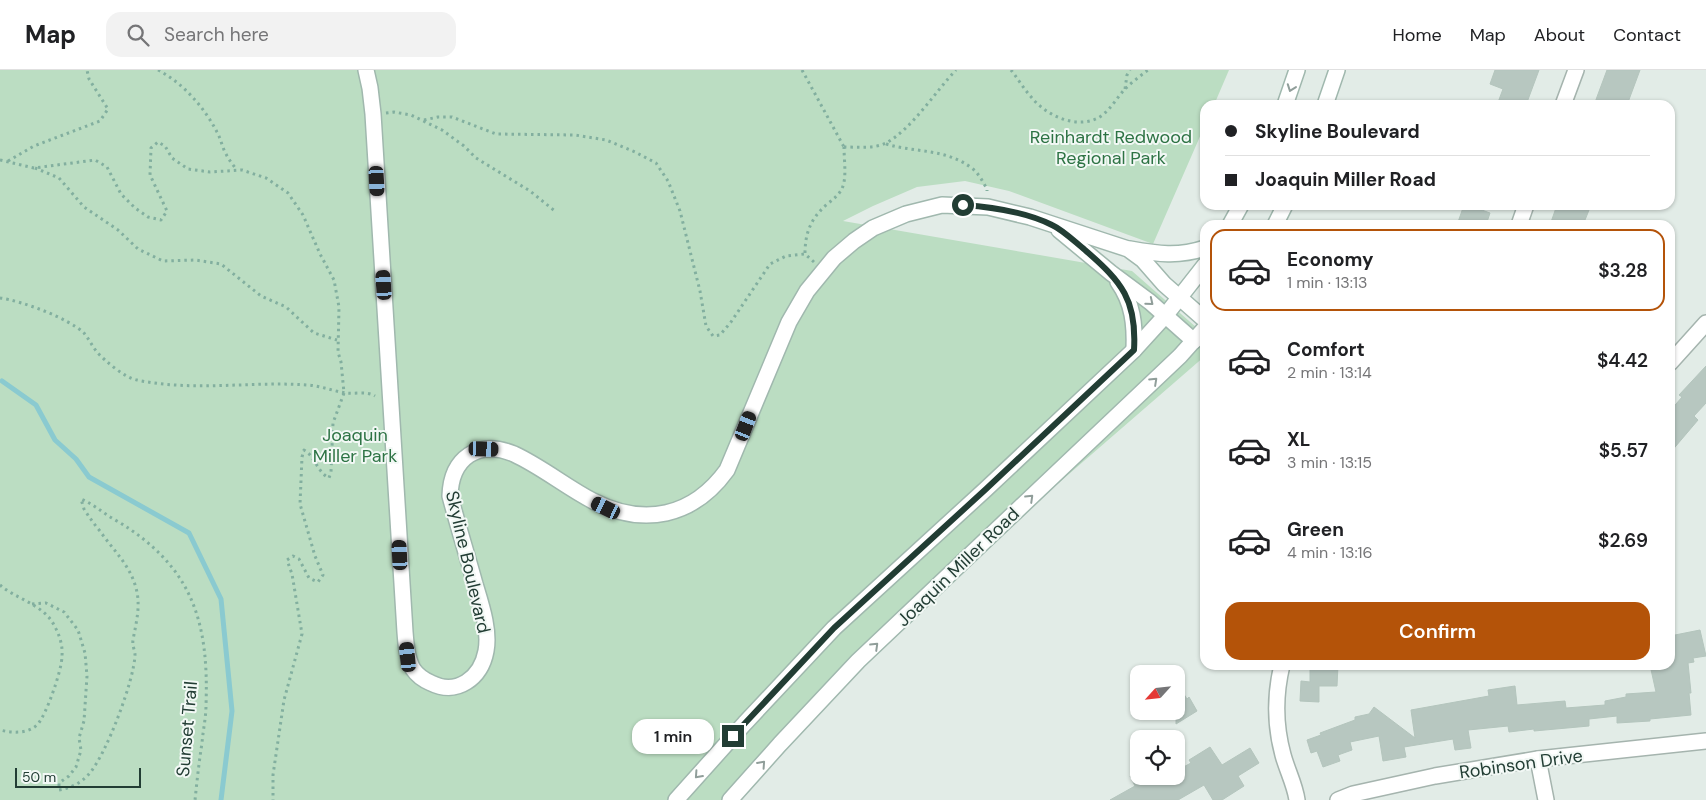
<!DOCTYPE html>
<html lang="en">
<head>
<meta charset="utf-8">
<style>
  :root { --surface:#fff; --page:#f2f2f2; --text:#202124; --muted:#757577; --line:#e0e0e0; --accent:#b45309 }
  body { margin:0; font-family:"DM Sans",sans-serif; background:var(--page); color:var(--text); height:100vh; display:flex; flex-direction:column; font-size:19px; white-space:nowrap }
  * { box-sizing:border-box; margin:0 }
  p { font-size:16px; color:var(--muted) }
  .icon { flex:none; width:28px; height:28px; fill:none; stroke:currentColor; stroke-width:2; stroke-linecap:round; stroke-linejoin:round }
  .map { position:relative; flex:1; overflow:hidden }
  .details { position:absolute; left:1200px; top:150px; width:475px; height:450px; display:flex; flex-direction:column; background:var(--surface); border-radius:15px; box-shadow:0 1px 4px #0004 }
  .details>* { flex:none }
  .hud { position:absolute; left:1200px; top:30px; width:475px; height:110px; border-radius:15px; box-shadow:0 1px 4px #0004; display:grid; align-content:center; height:110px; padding:0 25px; background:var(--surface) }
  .needle { width:32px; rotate:243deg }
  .tools { position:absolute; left:1130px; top:595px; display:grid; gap:10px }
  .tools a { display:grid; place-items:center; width:55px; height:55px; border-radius:10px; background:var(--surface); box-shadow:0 1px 4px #0004; font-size:25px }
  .scale { position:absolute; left:15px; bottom:12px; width:126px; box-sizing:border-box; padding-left:5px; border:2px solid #223d34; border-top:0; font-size:14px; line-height:18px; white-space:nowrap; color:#223d34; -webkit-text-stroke:4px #f2f8f5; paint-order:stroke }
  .end { position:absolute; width:22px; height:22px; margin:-11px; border:6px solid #223d34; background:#fff; box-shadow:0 0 0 2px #fff }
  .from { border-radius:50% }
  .bubble { position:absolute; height:35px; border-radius:15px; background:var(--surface); box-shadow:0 1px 4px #0004; font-size:16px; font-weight:600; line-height:35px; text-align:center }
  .car { position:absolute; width:15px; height:30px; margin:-15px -8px; border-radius:6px; box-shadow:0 0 4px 1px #0007; background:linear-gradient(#222 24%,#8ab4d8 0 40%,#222 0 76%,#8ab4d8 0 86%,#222 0) }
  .hud b { display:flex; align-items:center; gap:18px; height:48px; font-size:19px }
  .hud b+b { border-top:1px solid var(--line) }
  .hud i { width:12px; height:12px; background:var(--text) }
  ul { padding:9px 0 0; list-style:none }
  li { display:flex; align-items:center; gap:15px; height:82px; margin:0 10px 8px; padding:0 15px; border:2px solid transparent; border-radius:15px }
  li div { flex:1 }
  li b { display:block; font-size:19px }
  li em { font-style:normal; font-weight:600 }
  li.active { border-color:var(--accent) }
  li>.icon { width:45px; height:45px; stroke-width:1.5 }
  .button { display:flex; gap:10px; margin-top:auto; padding:10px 25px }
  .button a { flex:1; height:58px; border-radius:15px; background:var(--accent); color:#fff; font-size:20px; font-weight:600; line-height:58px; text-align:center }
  header { display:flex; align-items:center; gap:30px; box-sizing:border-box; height:70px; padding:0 25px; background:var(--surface); border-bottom:1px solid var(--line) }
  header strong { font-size:24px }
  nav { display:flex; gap:28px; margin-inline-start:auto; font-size:18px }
  .search { width:350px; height:45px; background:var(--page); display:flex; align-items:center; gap:12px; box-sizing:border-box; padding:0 18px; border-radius:15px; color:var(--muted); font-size:19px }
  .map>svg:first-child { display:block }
</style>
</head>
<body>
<header>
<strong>Map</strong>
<div class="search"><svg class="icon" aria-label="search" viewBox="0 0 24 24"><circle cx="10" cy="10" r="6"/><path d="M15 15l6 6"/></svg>Search here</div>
<nav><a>Home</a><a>Map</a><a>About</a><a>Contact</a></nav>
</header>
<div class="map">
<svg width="1706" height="730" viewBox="0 0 1706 730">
  <rect width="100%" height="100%" fill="#e2ece7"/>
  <polygon fill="#bbddc2" points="0,0 1229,0 1214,35 1205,35 1205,55 1153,174 1009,121 965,111 917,117 873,136 843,151 1132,201 1205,265 1205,286 1009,456 826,634 740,730 0,730"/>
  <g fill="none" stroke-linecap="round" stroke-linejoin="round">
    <polyline stroke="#8acad0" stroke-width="5" points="2,311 36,335 55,370 76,389 89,407 189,463 221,529 232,641 221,730"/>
  </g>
  <g fill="#b7c7c0" stroke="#b4c5bd">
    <polygon points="1495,0 1539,0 1526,35 1497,35 1503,19 1490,14"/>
    <polygon points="1607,0 1640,0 1627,35 1594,35"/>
    <polygon points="1464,135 1468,135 1490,143 1486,155 1457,155"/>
    <polygon points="1557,135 1591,135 1583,155 1550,155"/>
    <polygon points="1706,296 1706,333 1694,346 1698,350 1670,383 1670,341 1682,327 1679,325"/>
    <polygon points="1700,560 1706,586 1693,588 1694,592 1688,593 1691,623 1689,623 1691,645 1650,649 1650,651 1617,653 1617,646 1589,649 1589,656 1534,661 1534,659 1509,662 1508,656 1468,660 1471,678 1455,680 1453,669 1404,677 1406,687 1383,691 1379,666 1350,672 1352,680 1338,685 1340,691 1323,697 1317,681 1311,683 1307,670 1321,665 1320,663 1355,650 1355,647 1369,644 1374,637 1415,668 1411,640 1489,626 1488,620 1515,616 1517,635 1565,631 1566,638 1605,635 1605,631 1626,627 1626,624 1656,622 1650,595 1670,595 1670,566"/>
    <polygon points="1310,595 1338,595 1337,616 1319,616 1319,632 1300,631 1301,611 1310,612"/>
    <polygon points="1176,612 1187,629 1189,627 1197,641 1176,654"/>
    <polygon points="1210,677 1222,695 1250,678 1259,693 1238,706 1244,716 1222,730 1213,730 1204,715 1178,730 1110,730 1135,716 1130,706 1176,706 1176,701 1191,693 1189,690"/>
  </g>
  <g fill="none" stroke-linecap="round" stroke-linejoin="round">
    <g stroke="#a5b4ae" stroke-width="18">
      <g id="minor">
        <polyline points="1563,35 1576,0"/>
        <polyline points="1519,155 1526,135"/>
        <polyline points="1670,293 1706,253"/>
        <path d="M1282,595C1275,624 1275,656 1283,685C1287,700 1295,715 1297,730"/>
        <polyline points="1538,689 1546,730"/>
        <polyline points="1338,730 1353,724 1435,706 1538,689 1706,671"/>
      </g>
    </g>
    <g stroke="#a0b8ae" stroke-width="18">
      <g id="secondary">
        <path d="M366,0L370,18L373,44L405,562C406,575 407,588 413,599C417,605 424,610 431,613C457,626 481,608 486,581C490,560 481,534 475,514C467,485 458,456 450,426C451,388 478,369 514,384C542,397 566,417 593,431C644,457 693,447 727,400L789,252L807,221L834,188L854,171L873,158L906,144L942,135L988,137L1030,147L1128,179L1143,190L1164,214L1205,250"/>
        <polyline points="1285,35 1297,0"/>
        <polyline points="1325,35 1337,0"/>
        <polyline points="1230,155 1241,135"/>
        <polyline points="1275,155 1285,135"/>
        <polyline points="1059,160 1111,203 1150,232 1194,271"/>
        <path d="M1130,179C1158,184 1178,187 1205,178"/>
        <path d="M1118,212C1133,233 1135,255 1134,280"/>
        <polyline points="676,730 745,653 834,558 986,419 1134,280 1165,246 1205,195"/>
        <polyline points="730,730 780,674 858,591 1180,286 1205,258"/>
      </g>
    </g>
    <g stroke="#82af9f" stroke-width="3" stroke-dasharray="2.5 4" stroke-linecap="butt">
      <path d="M158,0C183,13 204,37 217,62C221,69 222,77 226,84C229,90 233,95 237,100"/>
      <polyline points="802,0 844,77"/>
      <path d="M1011,0C1018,9 1024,19 1032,28C1047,46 1076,59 1098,48C1109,42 1116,29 1124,20C1131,13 1140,6 1148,0"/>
      <polyline points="1125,19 1127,5 1130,0"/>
      <polyline points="386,43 394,42 411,45 442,60 464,76 476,88 530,121 556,142"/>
      <polyline points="424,50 438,47 452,47 496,64 575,65 606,70 635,82 656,93 668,111 680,141 700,221 706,256 713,266 720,265 731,252 770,194 786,186 805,184"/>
      <path d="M886,74C916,83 946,78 973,99C979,104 983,112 987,119V121"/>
      <path d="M844,77C857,77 874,79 886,73C912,59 935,22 956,0"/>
      <path d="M0,90L34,98L95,90L107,97L121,124L135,138L148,147L161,150L167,141L150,105L151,78L158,72L165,76L172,88L188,99L210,102L242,100L266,108L288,123L303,145L320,184L334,210L339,237L338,282L341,292L344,323L333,353L331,402L329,408C317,402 315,386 304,380L302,387L300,434L315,486L323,505L318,512L309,508L299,489L293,486L287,490L292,504L302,564L284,630L273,705V730"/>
      <polyline points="8,91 34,76 100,51 108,39 89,9 87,0"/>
      <polyline points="35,98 59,108 84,137 118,160 138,179 163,191 195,190 221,194 261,226 286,237 314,263 337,270"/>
      <path d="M814,192L805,184C805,164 810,150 825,136C833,129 842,124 844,112C846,102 844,88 844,77"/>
      <path d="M0,228C22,231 68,248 84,263C89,269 92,276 97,282C105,291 125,308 137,310C193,322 251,311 308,315C321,316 333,321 346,323C355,324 367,321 375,326"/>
      <path d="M0,515C15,528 38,533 51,550C58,561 63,573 62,586C62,600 46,646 37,655C27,664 12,663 0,660"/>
      <path d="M32,534L46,533L64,542L78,560L85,583L87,606L84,651L79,668L81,680L76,697L69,706L59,713V720C71,718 81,713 89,704C106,685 134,611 135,585C135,580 132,576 133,570C136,553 141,536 136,518C130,495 113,480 100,461C94,454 89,447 84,439L81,429C95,435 104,444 117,451C192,496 209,551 206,635C206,648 203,660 202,673C199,692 197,711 195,730"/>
    </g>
    <use href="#minor" stroke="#fff" stroke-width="15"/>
    <use href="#secondary" stroke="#fff" stroke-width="15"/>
  </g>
  <defs><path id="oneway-chevron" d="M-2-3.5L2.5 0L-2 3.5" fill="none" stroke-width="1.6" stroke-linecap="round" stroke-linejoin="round" transform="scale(1.25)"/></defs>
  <g stroke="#909e9a">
    <use href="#oneway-chevron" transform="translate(1291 18) rotate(110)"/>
    <use href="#oneway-chevron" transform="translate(1150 232) rotate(39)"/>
    <use href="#oneway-chevron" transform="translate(1154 311) rotate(-43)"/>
    <use href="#oneway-chevron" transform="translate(1030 428) rotate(-44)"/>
    <use href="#oneway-chevron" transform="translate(875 576) rotate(-44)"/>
    <use href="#oneway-chevron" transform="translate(762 694) rotate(-48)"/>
    <use href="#oneway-chevron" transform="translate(698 705) rotate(132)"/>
  </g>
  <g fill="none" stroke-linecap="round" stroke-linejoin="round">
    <path stroke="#223d34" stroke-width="6" d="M733,666L834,558L986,419L1134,280C1137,230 1122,212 1085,180C1075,172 1063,160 1052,155C1026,142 991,137 963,135"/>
  </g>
  <g text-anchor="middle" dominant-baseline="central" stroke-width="4" stroke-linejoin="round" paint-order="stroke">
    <g font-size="18" fill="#2d7344" stroke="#f2f8f5">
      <text x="1111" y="67">Reinhardt Redwood<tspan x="1111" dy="21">Regional Park</tspan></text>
      <text x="355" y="365">Joaquin<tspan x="355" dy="21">Miller Park</tspan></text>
    </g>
    <g font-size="18" fill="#223d34" stroke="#f2f8f5">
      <text transform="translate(468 492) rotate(77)">Skyline Boulevard</text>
      <text transform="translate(958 497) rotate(-44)">Joaquin Miller Road</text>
      <text transform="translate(187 659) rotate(-85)">Sunset Trail</text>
      <text transform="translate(1521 694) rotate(-8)">Robinson Drive</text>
    </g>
  </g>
</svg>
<div class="tools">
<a><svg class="needle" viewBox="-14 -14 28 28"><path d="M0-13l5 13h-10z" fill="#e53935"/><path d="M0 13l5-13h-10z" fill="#757577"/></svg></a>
<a><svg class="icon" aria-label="locate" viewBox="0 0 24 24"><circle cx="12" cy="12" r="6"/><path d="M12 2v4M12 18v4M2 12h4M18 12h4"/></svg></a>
</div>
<div class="scale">50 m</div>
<i class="end from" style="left:963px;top:135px"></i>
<i class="end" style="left:733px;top:666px"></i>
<div class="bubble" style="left:632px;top:649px;width:82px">1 min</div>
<i class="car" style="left:377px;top:111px;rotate:177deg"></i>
<i class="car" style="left:384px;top:215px;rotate:356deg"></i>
<i class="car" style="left:746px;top:356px;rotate:21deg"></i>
<i class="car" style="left:484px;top:379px;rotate:92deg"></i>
<i class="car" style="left:606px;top:438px;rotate:296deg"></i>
<i class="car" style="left:400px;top:485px;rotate:357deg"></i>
<i class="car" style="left:408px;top:587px;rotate:354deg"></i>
<div class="hud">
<b><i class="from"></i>Skyline Boulevard</b>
<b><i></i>Joaquin Miller Road</b>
</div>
<section class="details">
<ul>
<li class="active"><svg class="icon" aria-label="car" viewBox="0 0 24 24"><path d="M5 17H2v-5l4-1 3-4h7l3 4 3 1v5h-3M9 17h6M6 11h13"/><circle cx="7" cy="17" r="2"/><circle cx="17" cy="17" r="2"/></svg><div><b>Economy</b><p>1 min · 13:13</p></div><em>$3.28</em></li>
<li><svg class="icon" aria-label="car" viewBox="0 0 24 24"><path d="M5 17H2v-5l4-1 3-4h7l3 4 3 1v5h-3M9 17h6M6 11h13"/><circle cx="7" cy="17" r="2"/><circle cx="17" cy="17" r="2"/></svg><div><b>Comfort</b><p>2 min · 13:14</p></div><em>$4.42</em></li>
<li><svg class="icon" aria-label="car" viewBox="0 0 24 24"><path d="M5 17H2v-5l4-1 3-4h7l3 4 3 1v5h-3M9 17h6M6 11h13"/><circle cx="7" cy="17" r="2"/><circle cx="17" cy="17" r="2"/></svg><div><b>XL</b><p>3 min · 13:15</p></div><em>$5.57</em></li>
<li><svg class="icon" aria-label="car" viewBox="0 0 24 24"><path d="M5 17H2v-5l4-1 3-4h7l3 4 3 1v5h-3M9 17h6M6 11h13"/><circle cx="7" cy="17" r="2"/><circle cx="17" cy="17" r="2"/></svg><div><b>Green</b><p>4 min · 13:16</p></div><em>$2.69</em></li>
</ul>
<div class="button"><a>Confirm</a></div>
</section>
</div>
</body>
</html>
